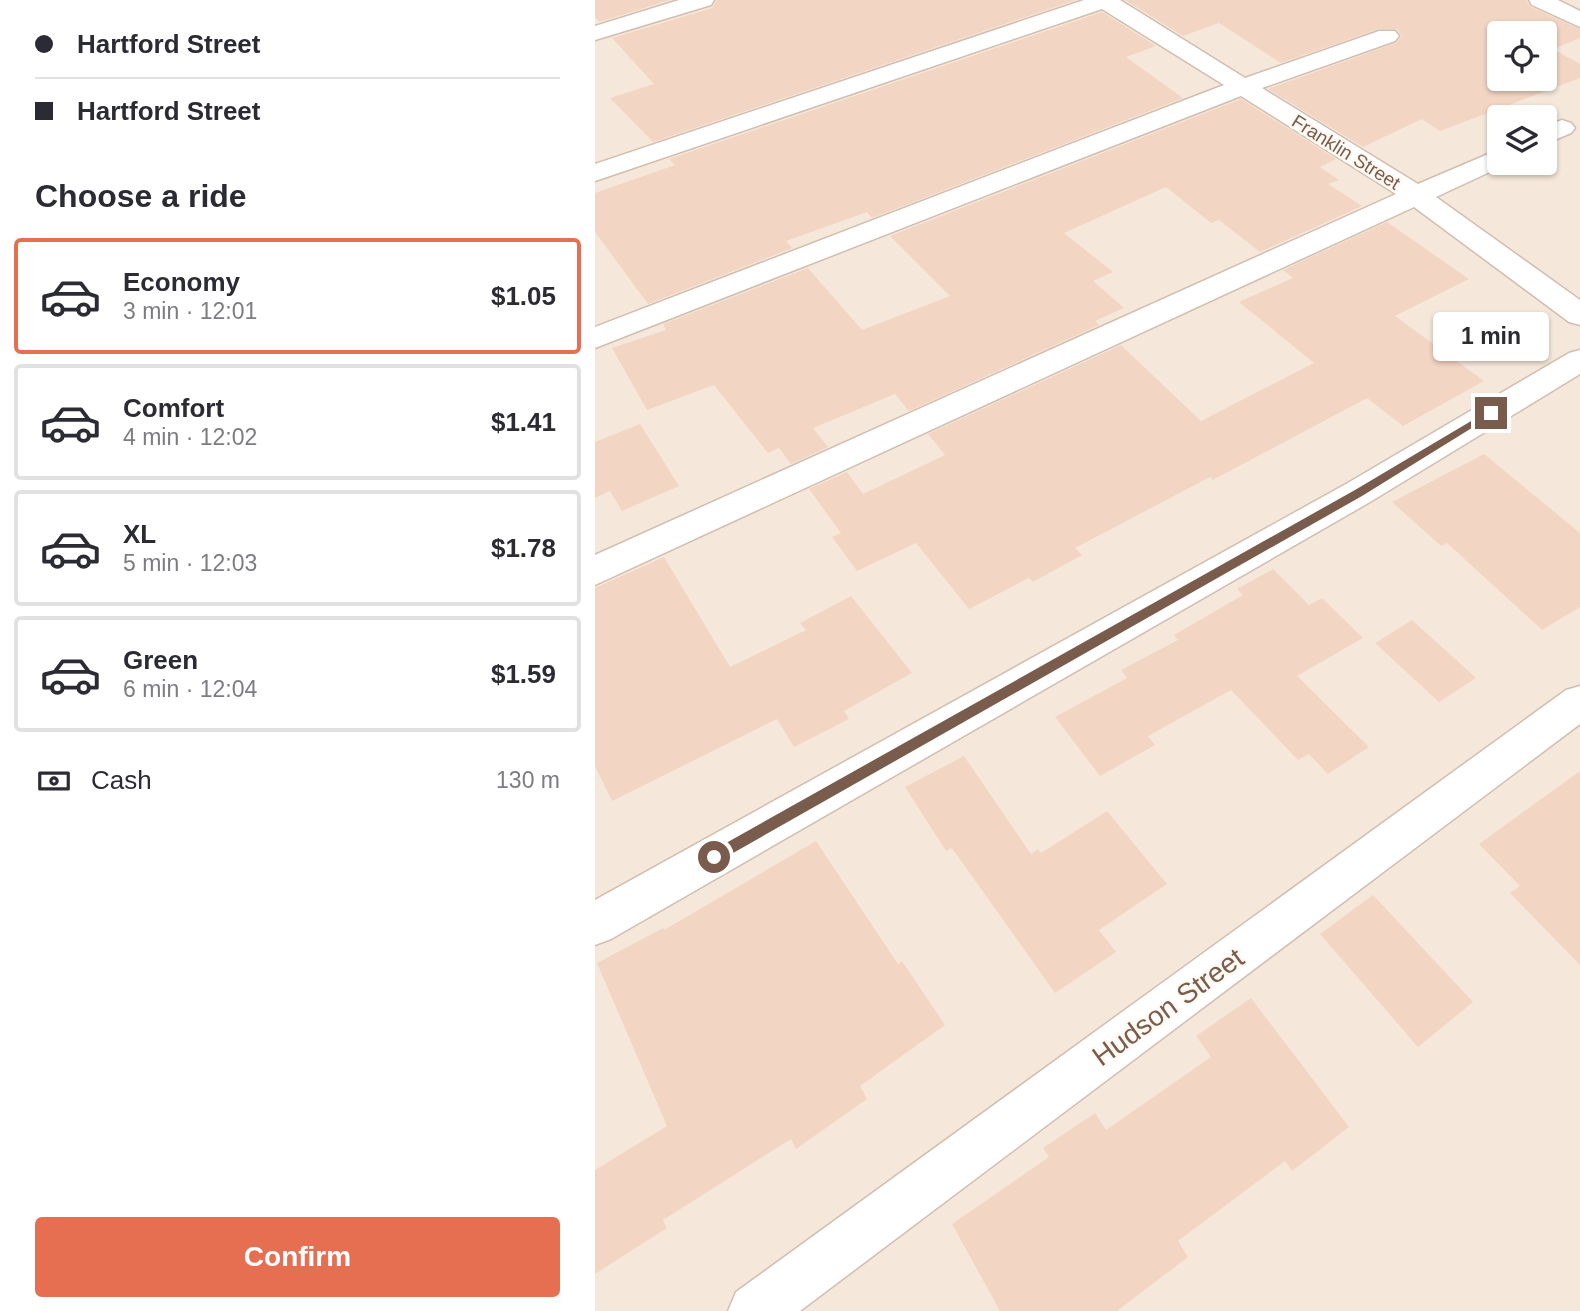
<!DOCTYPE html>
<html lang="en">
<head>
<meta charset="utf-8">
<style>
  :root { --surface:#fff; --page:#f2f2f3; --text:#2b2b33; --muted:#7c7c81; --line:#e1e1e2; --accent:#e76f51 }
  body { margin:0; font-family:Arial,sans-serif; background:var(--page); color:var(--text); height:100vh; display:flex; flex-direction:column; font-size:26px; white-space:nowrap }
  * { box-sizing:border-box; margin:0 }
  p { font-size:23px; color:var(--muted) }
  .icon { flex:none; width:38px; height:38px; fill:none; stroke:currentColor; stroke-width:2; stroke-linecap:round; stroke-linejoin:round }
  .map { position:relative; flex:1; overflow:hidden }
  .side { display:flex; flex-direction:column; background:var(--surface); width:595px }
  .side>* { flex:none }
  .guide { display:grid; align-content:center; height:154px; padding:0 35px; background:var(--surface) }
  .buttons { position:absolute; left:892px; top:21px; display:grid; gap:14px }
  .buttons a { display:grid; place-items:center; width:70px; height:70px; border-radius:7px; background:var(--surface); box-shadow:0 2px 5px #0004; font-size:35px }
  .end { position:absolute; width:32px; height:32px; margin:-16px; border:9px solid #7a5c4d; background:#fff; box-shadow:0 0 0 4px #fff }
  .from { border-radius:50% }
  .bubble { position:absolute; height:49px; border-radius:7px; background:var(--surface); box-shadow:0 2px 5px #0004; font-size:23px; font-weight:800; line-height:49px; text-align:center }
  .guide b { display:flex; align-items:center; gap:24px; height:66px; font-size:26px }
  .guide b+b { border-top:2px solid var(--line) }
  .guide i { width:18px; height:18px; background:var(--text) }
  ul { padding:0; list-style:none }
  li { display:flex; align-items:center; gap:21px; height:116px; margin:0 14px 10px; padding:0 21px; border:4px solid var(--line); border-radius:7px }
  li div { flex:1 }
  li b { display:block; font-size:26px }
  li em { font-style:normal; font-weight:800 }
  li.selected { border-color:var(--accent) }
  li>.icon { width:63px; height:63px; stroke-width:1.5 }
  h2 { padding:0 35px; font-size:32px; line-height:84px }
  .pay { display:flex; align-items:center; gap:18px; height:77px; padding:0 35px; font-size:26px }
  .pay p { margin-inline-start:auto }
  .primary-button { display:flex; gap:14px; margin-top:auto; padding:14px 35px }
  .primary-button a { flex:1; height:80px; border-radius:7px; background:var(--accent); color:#fff; font-size:28px; font-weight:800; line-height:80px; text-align:center }
  main { display:flex; flex:1; min-height:0 }
  .map>svg:first-child { display:block }
</style>
</head>
<body>
<main>
<section class="side">
<div class="guide">
<b><i class="from"></i>Hartford Street</b>
<b><i></i>Hartford Street</b>
</div>
<h2>Choose a ride</h2>
<ul>
<li class="selected"><svg class="icon" aria-label="car" viewBox="0 0 24 24"><path d="M5 17H2v-5l4-1 3-4h7l3 4 3 1v5h-3M9 17h6M6 11h13"/><circle cx="7" cy="17" r="2"/><circle cx="17" cy="17" r="2"/></svg><div><b>Economy</b><p>3 min · 12:01</p></div><em>$1.05</em></li>
<li><svg class="icon" aria-label="car" viewBox="0 0 24 24"><path d="M5 17H2v-5l4-1 3-4h7l3 4 3 1v5h-3M9 17h6M6 11h13"/><circle cx="7" cy="17" r="2"/><circle cx="17" cy="17" r="2"/></svg><div><b>Comfort</b><p>4 min · 12:02</p></div><em>$1.41</em></li>
<li><svg class="icon" aria-label="car" viewBox="0 0 24 24"><path d="M5 17H2v-5l4-1 3-4h7l3 4 3 1v5h-3M9 17h6M6 11h13"/><circle cx="7" cy="17" r="2"/><circle cx="17" cy="17" r="2"/></svg><div><b>XL</b><p>5 min · 12:03</p></div><em>$1.78</em></li>
<li><svg class="icon" aria-label="car" viewBox="0 0 24 24"><path d="M5 17H2v-5l4-1 3-4h7l3 4 3 1v5h-3M9 17h6M6 11h13"/><circle cx="7" cy="17" r="2"/><circle cx="17" cy="17" r="2"/></svg><div><b>Green</b><p>6 min · 12:04</p></div><em>$1.59</em></li>
</ul>
<div class="pay"><svg class="icon" aria-label="cash" viewBox="0 0 24 24"><path d="M3 7h18v10H3z"/><circle cx="12" cy="12" r="2"/></svg>Cash<p>130 m</p></div>
<div class="primary-button"><a>Confirm</a></div>
</section>
<div class="map">
<svg width="985" height="1311" viewBox="0 0 985 1311">
  <rect width="100%" height="100%" fill="#fdf6ec"/>
  <path fill="#f5e8da" fill-rule="evenodd" d="M0,0H985V1311H0ZM905,33H950V79H905ZM905,117H950V163H905Z"/>
  <g fill="#f3d5c3" fill-rule="evenodd">
    <polygon points="0,0 75,0 4,22 0,17"/>
    <polygon points="122,0 481,0 58,142 15,98 59,84 17,38 117,8"/>
    <path d="M530,0H931L936,7L985,29V38L958,49L985,64V78L845,131L827,119L768,147L673,89L801,43L807,36L802,29H783L686,63L624,23L588,36ZM905,33H950V79H905Z"/>
    <polygon points="507,12 561,46 531,57 588,98 277,218 272,212 191,241 197,248 53,304 0,232 0,193 80,165 74,159"/>
    <polygon points="646,99 741,159 725,167 744,180 733,184 767,206 665,252 624,220 616,223 571,187 469,233 518,272 498,281 529,308 500,321 504,325 314,411 300,394 218,428 233,447 196,464 184,448 173,453 119,385 52,410 17,348 71,330 68,324 213,268 267,330 355,296 295,236"/>
    <polygon points="792,222 874,279 800,316 889,381 808,426 772,398 618,480 615,477 480,548 487,555 438,582 434,578 374,609 321,543 262,571 237,537 246,533 214,489 252,472 268,494 350,455 333,434 526,345 606,421 719,363 644,302 698,278 688,270"/>
    <polygon points="45,424 84,486 27,511 15,491 0,498 0,442"/>
    <polygon points="889,454 985,533 985,607 947,630 852,543 846,546 797,502"/>
    <polygon points="69,557 135,667 211,630 205,623 256,596 317,673 249,711 254,719 199,747 182,719 17,801 0,766 0,588"/>
    <polygon points="678,569 714,605 727,598 768,638 702,676 774,747 733,774 714,754 703,760 636,690 553,736 560,745 505,776 460,717 532,678 526,670 583,640 579,635 648,595 642,589"/>
    <polygon points="817,620 881,678 844,702 780,643"/>
    <polygon points="369,756 436,854 443,849 446,853 512,811 572,884 504,930 521,952 460,993 357,848 351,851 310,787"/>
    <polygon points="985,771 985,965 915,893 925,886 884,844"/>
    <polygon points="221,841 303,964 307,961 350,1025 265,1086 272,1099 201,1149 196,1139 68,1220 72,1228 0,1274 0,1170 72,1126 2,963 68,928 69,930"/>
    <polygon points="778,895 878,1002 823,1047 725,934"/>
    <polygon points="656,998 754,1127 697,1171 690,1161 583,1241 593,1257 522,1311 405,1311 357,1224 454,1157 448,1148 500,1113 511,1130 616,1057 601,1036"/>
  </g>
  <g fill="none" stroke-linecap="round" stroke-linejoin="round">
    <g stroke="#d1beb0" stroke-width="3">
      <g id="minor">
        <polygon points="84,0 119,0 116,5 0,40 0,26"/>
        <polygon points="489,0 525,0 650,78 784,31 800,31 804,36 800,41 667,88 823,184 905,149 905,163 914,163 841,197 985,300 985,325 974,322 819,207 0,585 0,555 801,194 646,96 0,348 0,327 629,85 507,9 0,181 0,164"/>
        <polygon points="934,0 963,0 985,11 985,27 937,5"/>
        <polygon points="967,120 976,123 980,128 976,133 950,144 950,126"/>
        <polygon points="985,350 985,374 775,502 16,939 0,945 0,900 751,484 974,353"/>
        <polygon points="985,686 985,724 205,1311 133,1311 141,1292 971,690"/>
      </g>
    </g>
    <use href="#minor" fill="#fff" fill-rule="evenodd"/>
  </g>
  <polygon fill="#7a5c4d" points="893,411 901,413 767,496 124,861 115,861 115,852 760,490"/>
  <g text-anchor="middle" dominant-baseline="central" stroke-width="5" stroke-linejoin="round" paint-order="stroke">
    <g font-size="19" fill="#7a5c4d" stroke="#fffaf3">
      <text transform="translate(751 152) rotate(32)">Franklin Street</text>
    </g>
    <g font-size="28" fill="#7a5c4d" stroke="#fffaf3">
      <text transform="translate(573 1007) rotate(-36)">Hudson Street</text>
    </g>
  </g>
</svg>
<div class="buttons">
<a><svg class="icon" aria-label="locate" viewBox="0 0 24 24"><circle cx="12" cy="12" r="6"/><path d="M12 2v4M12 18v4M2 12h4M18 12h4"/></svg></a>
<a><svg class="icon" aria-label="layers" viewBox="0 0 24 24"><path d="M12 4l9 5-9 5-9-5zM3 14l9 5 9-5"/></svg></a>
</div>
<i class="end from" style="left:119px;top:857px"></i>
<i class="end" style="left:896px;top:413px"></i>
<div class="bubble" style="left:838px;top:312px;width:116px">1 min</div>
</div>
</main>
</body>
</html>
